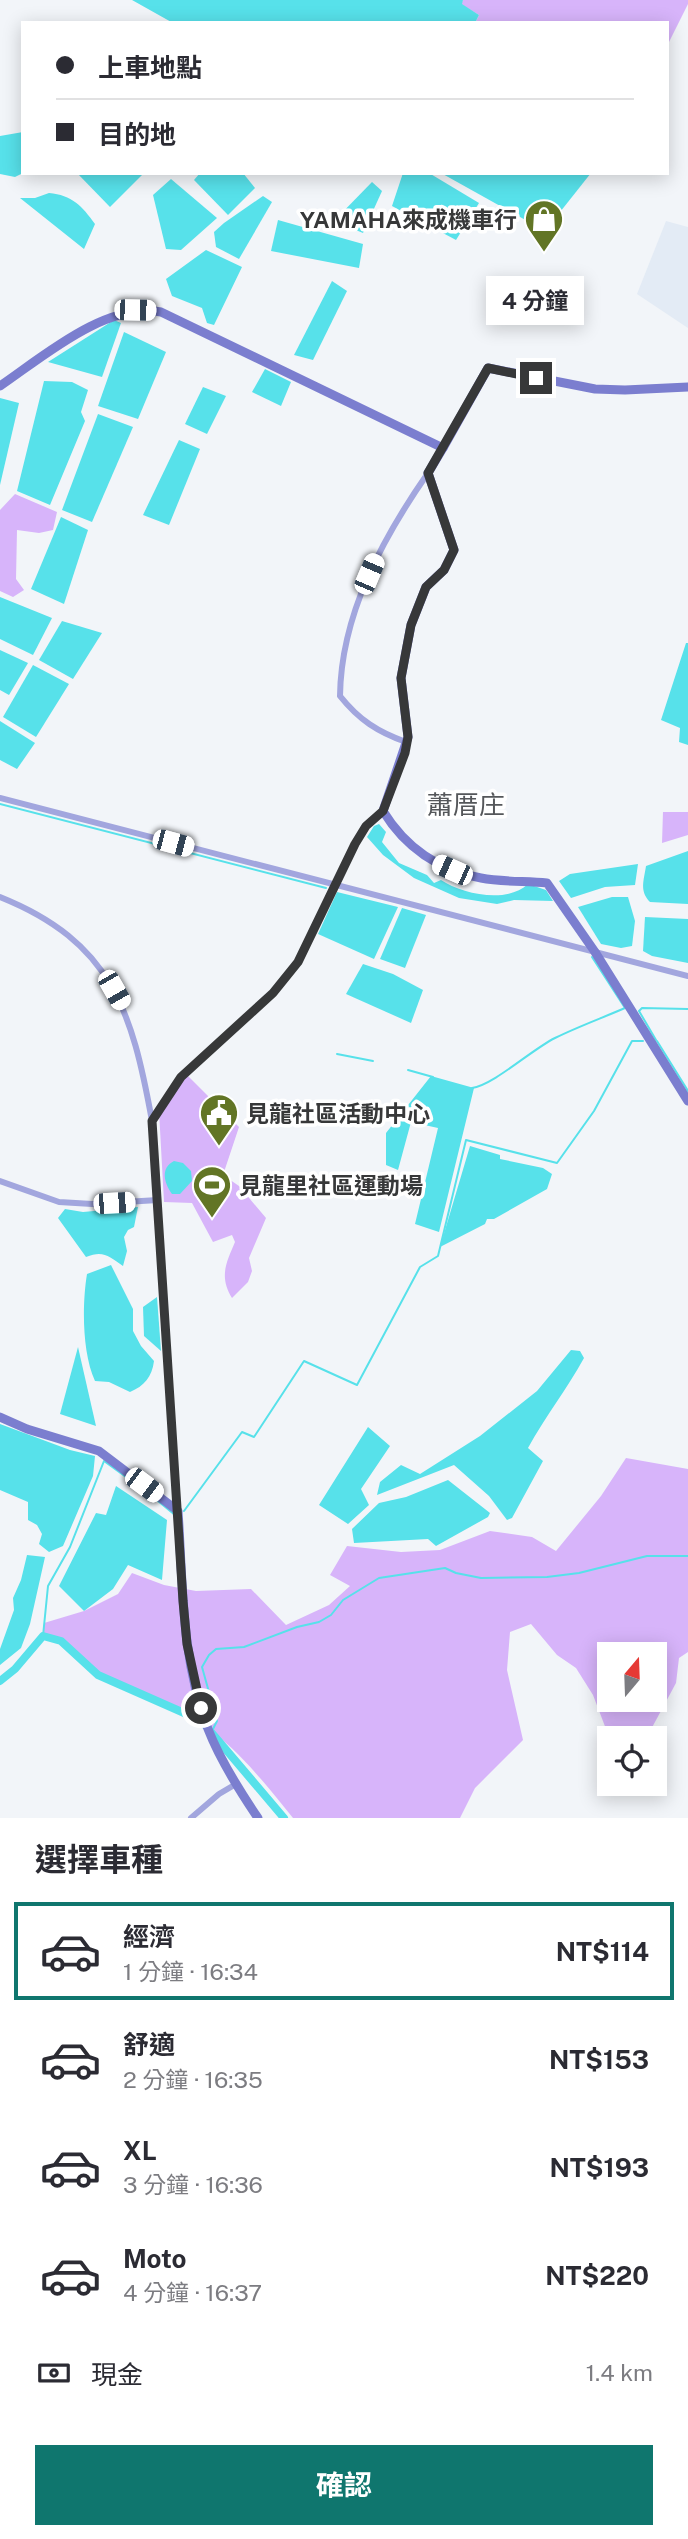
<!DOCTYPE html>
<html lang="zh-TW">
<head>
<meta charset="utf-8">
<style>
  :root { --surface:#fff; --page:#f7f7f7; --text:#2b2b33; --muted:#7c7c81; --line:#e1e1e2; --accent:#0f766e }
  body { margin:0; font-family:"Public Sans","Noto Sans TC",sans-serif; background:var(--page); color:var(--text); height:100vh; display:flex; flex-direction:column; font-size:26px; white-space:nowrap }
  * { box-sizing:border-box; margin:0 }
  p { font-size:23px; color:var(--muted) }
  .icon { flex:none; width:38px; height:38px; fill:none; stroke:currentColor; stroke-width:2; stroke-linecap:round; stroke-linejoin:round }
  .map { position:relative; height:1818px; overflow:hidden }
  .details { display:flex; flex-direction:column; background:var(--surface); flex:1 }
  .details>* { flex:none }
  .banner { position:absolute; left:21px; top:21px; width:648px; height:154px; border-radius:0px; box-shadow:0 4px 18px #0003; display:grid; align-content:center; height:154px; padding:0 35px; background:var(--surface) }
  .needle { width:46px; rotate:19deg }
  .controls { position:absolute; left:597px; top:1642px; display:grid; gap:14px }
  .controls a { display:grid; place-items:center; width:70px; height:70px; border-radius:0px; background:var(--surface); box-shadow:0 4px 18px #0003; font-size:35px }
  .end { position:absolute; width:32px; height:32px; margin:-16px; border:9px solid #373839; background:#fff; box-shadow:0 0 0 4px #fff }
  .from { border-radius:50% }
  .bubble { position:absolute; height:49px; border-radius:0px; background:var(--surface); box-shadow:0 4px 18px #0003; font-size:23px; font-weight:700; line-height:49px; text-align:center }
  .car { position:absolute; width:21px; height:42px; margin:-21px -10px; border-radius:9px; box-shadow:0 0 5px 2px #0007; background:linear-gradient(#fff 24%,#345 0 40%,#fff 0 76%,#345 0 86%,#fff 0) }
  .banner b { display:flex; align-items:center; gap:24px; height:66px; font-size:26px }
  .banner b+b { border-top:2px solid var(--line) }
  .banner i { width:18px; height:18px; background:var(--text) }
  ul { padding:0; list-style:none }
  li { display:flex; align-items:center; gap:21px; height:98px; margin:0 14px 10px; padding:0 21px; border:4px solid transparent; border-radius:0px }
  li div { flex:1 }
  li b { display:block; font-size:26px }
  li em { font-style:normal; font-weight:700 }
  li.selected { border-color:var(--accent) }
  li>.icon { width:63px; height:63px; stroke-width:1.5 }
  h2 { padding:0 35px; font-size:32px; line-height:84px }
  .pay { display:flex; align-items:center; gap:18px; height:77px; padding:0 35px; font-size:26px }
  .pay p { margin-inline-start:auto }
  .cta { display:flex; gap:14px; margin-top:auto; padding:14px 35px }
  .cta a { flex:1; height:80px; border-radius:0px; background:var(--accent); color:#fff; font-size:28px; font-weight:700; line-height:80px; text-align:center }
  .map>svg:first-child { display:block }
</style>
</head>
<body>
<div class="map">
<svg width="688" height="1818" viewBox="0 0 688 1818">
  <rect width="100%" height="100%" fill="#f2f5f9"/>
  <polygon fill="#e3ebf5" points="666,221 688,227 688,328 637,294"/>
  <g fill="#d7b4fa" fill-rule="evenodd">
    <polygon points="463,0 688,0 688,4 667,46 667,23 475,23 479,15 461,4"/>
    <polygon points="15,494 57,512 53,530 39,533 17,530 16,579 24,590 13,597 0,591 0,510"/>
    <polygon points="663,812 688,812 688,835 662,843"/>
    <path d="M187,1075L239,1127L223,1175L239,1186L266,1218L249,1258L252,1271L248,1282L232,1298C219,1277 226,1263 235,1242L232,1235L213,1242L192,1203L164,1202L159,1111Z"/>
    <path d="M626,1458L688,1469V1652L679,1658L676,1683L648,1735L640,1738H616L606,1729L593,1695L576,1668L557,1655L531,1624L510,1632L507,1670L523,1740L475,1788L460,1818H293C269,1788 238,1749 207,1728C176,1706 139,1693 105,1677L92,1669L61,1641L43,1636L44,1623L84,1611L118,1594L132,1573L164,1585L196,1591L251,1589L286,1625L329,1605L350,1586L330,1575L347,1546L401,1552L440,1550L490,1531L532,1537L556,1551L601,1496ZM609,1654H654V1699H609Z"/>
  </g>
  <g fill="#57e1ea">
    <polygon points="132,0 463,0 462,4 479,15 475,23 173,23"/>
    <polygon points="23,132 23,173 15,177 0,174 0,136"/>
    <polygon points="77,173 143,173 143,174 110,207"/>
    <polygon points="200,173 243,173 255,188 228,215 194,180"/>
    <polygon points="403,173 429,173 479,203 456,240 392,206"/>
    <polygon points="441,173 591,173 545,231"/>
    <polygon points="171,179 217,218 181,250 166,249 153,195"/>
    <polygon points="372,182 382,191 363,233 334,221"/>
    <path d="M49,193C72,195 82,206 95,224L84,249L20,198H35Z"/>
    <polygon points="263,196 272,202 239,259 216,247 214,232 224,223"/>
    <polygon points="278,220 363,244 359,268 271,251"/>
    <polygon points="206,250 242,267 214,325 207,323 202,308 172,296 166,279"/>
    <polygon points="332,281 347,291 313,360 294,355"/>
    <polygon points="114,320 121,323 102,377 48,362"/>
    <polygon points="124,332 166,352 138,419 98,406"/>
    <polygon points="265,369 291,382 281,406 252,392"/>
    <polygon points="44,381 72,382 88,390 81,412 85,421 50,505 17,491"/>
    <polygon points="203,387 226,396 207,434 185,424"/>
    <polygon points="0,398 19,403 0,485"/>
    <polygon points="98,414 133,427 92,522 62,510"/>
    <polygon points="179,440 200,449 169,525 143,515"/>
    <polygon points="61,517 88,530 64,604 31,589"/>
    <polygon points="0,597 52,618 33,655 0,639"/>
    <polygon points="62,621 102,633 73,679 39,660"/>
    <polygon points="686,643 688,643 688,745 679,742 680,728 661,720"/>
    <polygon points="0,650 28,663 9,695 0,690"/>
    <polygon points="33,665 69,684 36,737 3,717"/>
    <polygon points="0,721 35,743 17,769 0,760"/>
    <path d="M379,824L386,832L382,842L399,863L427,875L434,883L441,880C462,894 507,904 528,884L546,890L553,901L514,900L497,904L459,898L414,878L383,855L367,837L374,826Z"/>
    <path d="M688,851V904L650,902C639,891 644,880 646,866Z"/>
    <polygon points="638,864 635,885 605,887 571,898 559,881 570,874"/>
    <polygon points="337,892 398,907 374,959 318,934"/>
    <polygon points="612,897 628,897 635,921 632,946 621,948 601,944 578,907"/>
    <polygon points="402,908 426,915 405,968 380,959"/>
    <polygon points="645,917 688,919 688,963 652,956 643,951"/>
    <polygon points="363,964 393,974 423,990 411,1023 346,994"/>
    <polygon points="431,1076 474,1088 439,1232 415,1224 438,1128 411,1122 398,1170 386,1165 386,1133"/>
    <polygon points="470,1146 500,1155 500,1159 543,1168 552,1174 547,1189 494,1219 487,1219 485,1224 440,1247"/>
    <path d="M174,1161L183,1163L191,1171L192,1181L180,1194H172C164,1183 160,1168 174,1161Z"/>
    <path d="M138,1207L134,1227L128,1230L124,1237L127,1251L123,1266C109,1256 103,1250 86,1257L58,1218L65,1209L83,1212Z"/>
    <path d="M111,1265L133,1309V1331L141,1346L154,1361C152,1377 144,1386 130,1392L109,1382L95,1381C82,1353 82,1304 87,1274Z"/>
    <polygon points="157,1297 161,1351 144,1336 143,1307"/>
    <polygon points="78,1347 96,1426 60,1414"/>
    <path d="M571,1350L580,1351L584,1358C567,1389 545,1417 528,1448L543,1461L512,1518L507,1520L489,1496L454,1465L377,1495L380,1482L401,1465L420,1474L480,1436L537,1391Z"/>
    <polygon points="0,1424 70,1450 95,1456 93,1476 63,1546 49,1552 39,1544 42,1534 37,1525 28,1520 28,1502 0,1490"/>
    <polygon points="368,1427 390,1446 361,1489 369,1505 348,1524 319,1505"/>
    <polygon points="448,1480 490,1513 488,1517 436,1546 428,1539 354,1543 352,1529 379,1503 406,1497"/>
    <polygon points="116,1486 167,1520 162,1580 128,1565 113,1589 84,1611 59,1586 96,1513 106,1515"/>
    <polygon points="27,1555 45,1557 30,1624 21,1648 0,1665 0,1649 14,1610 13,1598 21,1580"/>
  </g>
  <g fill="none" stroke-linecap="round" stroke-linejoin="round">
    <g stroke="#57e1ea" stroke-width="2">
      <polyline points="0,804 326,888"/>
      <polyline points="656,1040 639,1011 642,1008 688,1009"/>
      <polyline points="657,1041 688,1091"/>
      <polyline points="337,1054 373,1061"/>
      <polyline points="408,1070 433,1077"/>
      <path d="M472,1088C495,1084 531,1050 555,1038C577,1027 602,1018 625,1008L592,957"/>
      <polyline points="158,1501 175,1515"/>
      <polyline points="184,1511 242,1432 254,1437 304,1361 357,1385 420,1267 438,1256 466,1140 557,1163 594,1111 632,1041 643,1041"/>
      <polyline points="43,1636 48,1586 70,1547 104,1461 126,1477"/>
      <polyline points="212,1731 217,1721 202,1667 209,1655 216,1649 244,1647 297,1627 319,1622 331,1615 343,1600 379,1578 445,1568 456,1573 481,1578 547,1577 579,1573 647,1556 688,1556"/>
    </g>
    <g stroke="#57e1ea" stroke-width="8">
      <polyline points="0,1681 15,1669 43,1636 61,1641 98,1675 200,1720 206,1726"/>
      <polyline points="211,1732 284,1818"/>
    </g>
    <g stroke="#a2a6de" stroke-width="6">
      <path d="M406,742C378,732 359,720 340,696C341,615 382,539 428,473"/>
      <polyline points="0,798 688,976"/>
      <path d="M0,897C112,942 132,1011 152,1121L178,1511"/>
      <polyline points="152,1121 181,1077 273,993 298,962 355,844 366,826 383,811"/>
      <polyline points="0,1181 59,1202 92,1204 158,1200"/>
      <polyline points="191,1818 219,1794 236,1784"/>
    </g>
    <g stroke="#7b7ecf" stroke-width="9">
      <path d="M0,386C44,356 106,302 161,312L443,448L488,368L595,389L625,390L688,387"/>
      <path d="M443,448L428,473L454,550L444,570L426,587L411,625L401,678L408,737L383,811C405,847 439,871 481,878C502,882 525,881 547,883L595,952L688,1101"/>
      <path d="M0,1417L27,1429L99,1451L178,1511C183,1584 181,1659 208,1729C220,1760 239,1790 258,1818"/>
    </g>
  </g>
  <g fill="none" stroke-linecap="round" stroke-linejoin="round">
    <polyline stroke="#373839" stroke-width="9" points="201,1708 187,1644 183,1601 152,1121 181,1077 273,993 298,962 355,844 366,826 383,811 405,753 408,737 401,678 411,625 426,587 444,570 454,550 428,473 488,368 536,378"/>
  </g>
  <defs>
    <g id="shop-pin" transform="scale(2.0125)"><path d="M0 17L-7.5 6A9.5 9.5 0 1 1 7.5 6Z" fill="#627525" stroke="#fff"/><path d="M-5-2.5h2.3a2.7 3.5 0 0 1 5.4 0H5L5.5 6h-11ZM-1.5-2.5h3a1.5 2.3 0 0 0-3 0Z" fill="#fff"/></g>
    <g id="civic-pin" transform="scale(2.0125)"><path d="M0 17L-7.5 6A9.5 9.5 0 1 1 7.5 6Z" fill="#627525" stroke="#fff"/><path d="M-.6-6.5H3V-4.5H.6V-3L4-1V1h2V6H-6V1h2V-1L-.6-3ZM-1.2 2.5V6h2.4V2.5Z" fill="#fff"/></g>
    <g id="stadium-pin" transform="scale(2.0125)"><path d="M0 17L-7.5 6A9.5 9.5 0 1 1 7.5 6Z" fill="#627525" stroke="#fff"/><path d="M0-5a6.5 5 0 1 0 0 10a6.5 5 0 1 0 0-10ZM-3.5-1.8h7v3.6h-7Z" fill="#fff"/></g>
  </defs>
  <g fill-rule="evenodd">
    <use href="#shop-pin" x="544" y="219"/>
    <use href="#civic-pin" x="219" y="1113"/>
    <use href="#stadium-pin" x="212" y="1185"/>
  </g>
  <g text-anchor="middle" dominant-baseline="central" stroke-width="7" stroke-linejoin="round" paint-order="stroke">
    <g font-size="23" font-weight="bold" fill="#373839" stroke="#fff" text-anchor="start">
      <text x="517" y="219" text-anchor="end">YAMAHA來成機車行</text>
      <text x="246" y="1113">見龍社區活動中心</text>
      <text x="239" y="1185">見龍里社區運動場</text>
    </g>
    <g font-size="26" fill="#55575a" stroke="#fff">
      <text x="466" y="804">蕭厝庄</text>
    </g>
  </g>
</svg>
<div class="controls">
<a><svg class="needle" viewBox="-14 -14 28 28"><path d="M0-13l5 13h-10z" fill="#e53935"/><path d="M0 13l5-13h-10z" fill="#7c7c81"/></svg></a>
<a><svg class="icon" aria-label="locate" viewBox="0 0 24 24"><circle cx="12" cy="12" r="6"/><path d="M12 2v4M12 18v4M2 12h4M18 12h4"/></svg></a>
</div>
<i class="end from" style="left:201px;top:1708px"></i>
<i class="end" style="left:536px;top:378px"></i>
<div class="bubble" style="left:486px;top:276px;width:98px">4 分鐘</div>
<i class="car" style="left:135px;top:310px;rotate:91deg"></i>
<i class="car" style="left:369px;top:574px;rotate:23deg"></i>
<i class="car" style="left:173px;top:843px;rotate:105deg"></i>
<i class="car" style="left:452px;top:870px;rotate:294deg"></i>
<i class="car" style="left:114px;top:990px;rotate:150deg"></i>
<i class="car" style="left:114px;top:1203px;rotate:87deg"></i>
<i class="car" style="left:144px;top:1485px;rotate:127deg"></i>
<div class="banner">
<b><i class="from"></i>上車地點</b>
<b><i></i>目的地</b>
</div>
</div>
<section class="details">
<h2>選擇車種</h2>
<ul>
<li class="selected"><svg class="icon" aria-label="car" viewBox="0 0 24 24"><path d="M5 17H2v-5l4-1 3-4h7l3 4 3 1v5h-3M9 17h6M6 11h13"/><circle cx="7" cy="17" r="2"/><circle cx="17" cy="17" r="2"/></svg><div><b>經濟</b><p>1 分鐘 · 16:34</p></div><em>NT$114</em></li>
<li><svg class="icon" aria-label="car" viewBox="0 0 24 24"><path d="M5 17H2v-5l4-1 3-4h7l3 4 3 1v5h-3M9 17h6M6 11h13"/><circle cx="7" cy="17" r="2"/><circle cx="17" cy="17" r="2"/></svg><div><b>舒適</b><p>2 分鐘 · 16:35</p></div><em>NT$153</em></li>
<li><svg class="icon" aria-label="car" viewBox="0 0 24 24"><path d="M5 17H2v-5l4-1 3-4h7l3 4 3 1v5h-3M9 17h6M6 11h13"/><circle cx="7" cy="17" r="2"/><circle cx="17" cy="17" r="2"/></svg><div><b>XL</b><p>3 分鐘 · 16:36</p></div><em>NT$193</em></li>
<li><svg class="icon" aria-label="car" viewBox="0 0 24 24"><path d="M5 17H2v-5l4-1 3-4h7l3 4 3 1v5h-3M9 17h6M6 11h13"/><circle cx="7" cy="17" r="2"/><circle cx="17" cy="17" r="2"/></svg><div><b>Moto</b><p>4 分鐘 · 16:37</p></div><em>NT$220</em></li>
</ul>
<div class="pay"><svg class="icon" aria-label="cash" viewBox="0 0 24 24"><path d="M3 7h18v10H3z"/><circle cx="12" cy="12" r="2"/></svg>現金<p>1.4 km</p></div>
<div class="cta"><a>確認</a></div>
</section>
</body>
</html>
